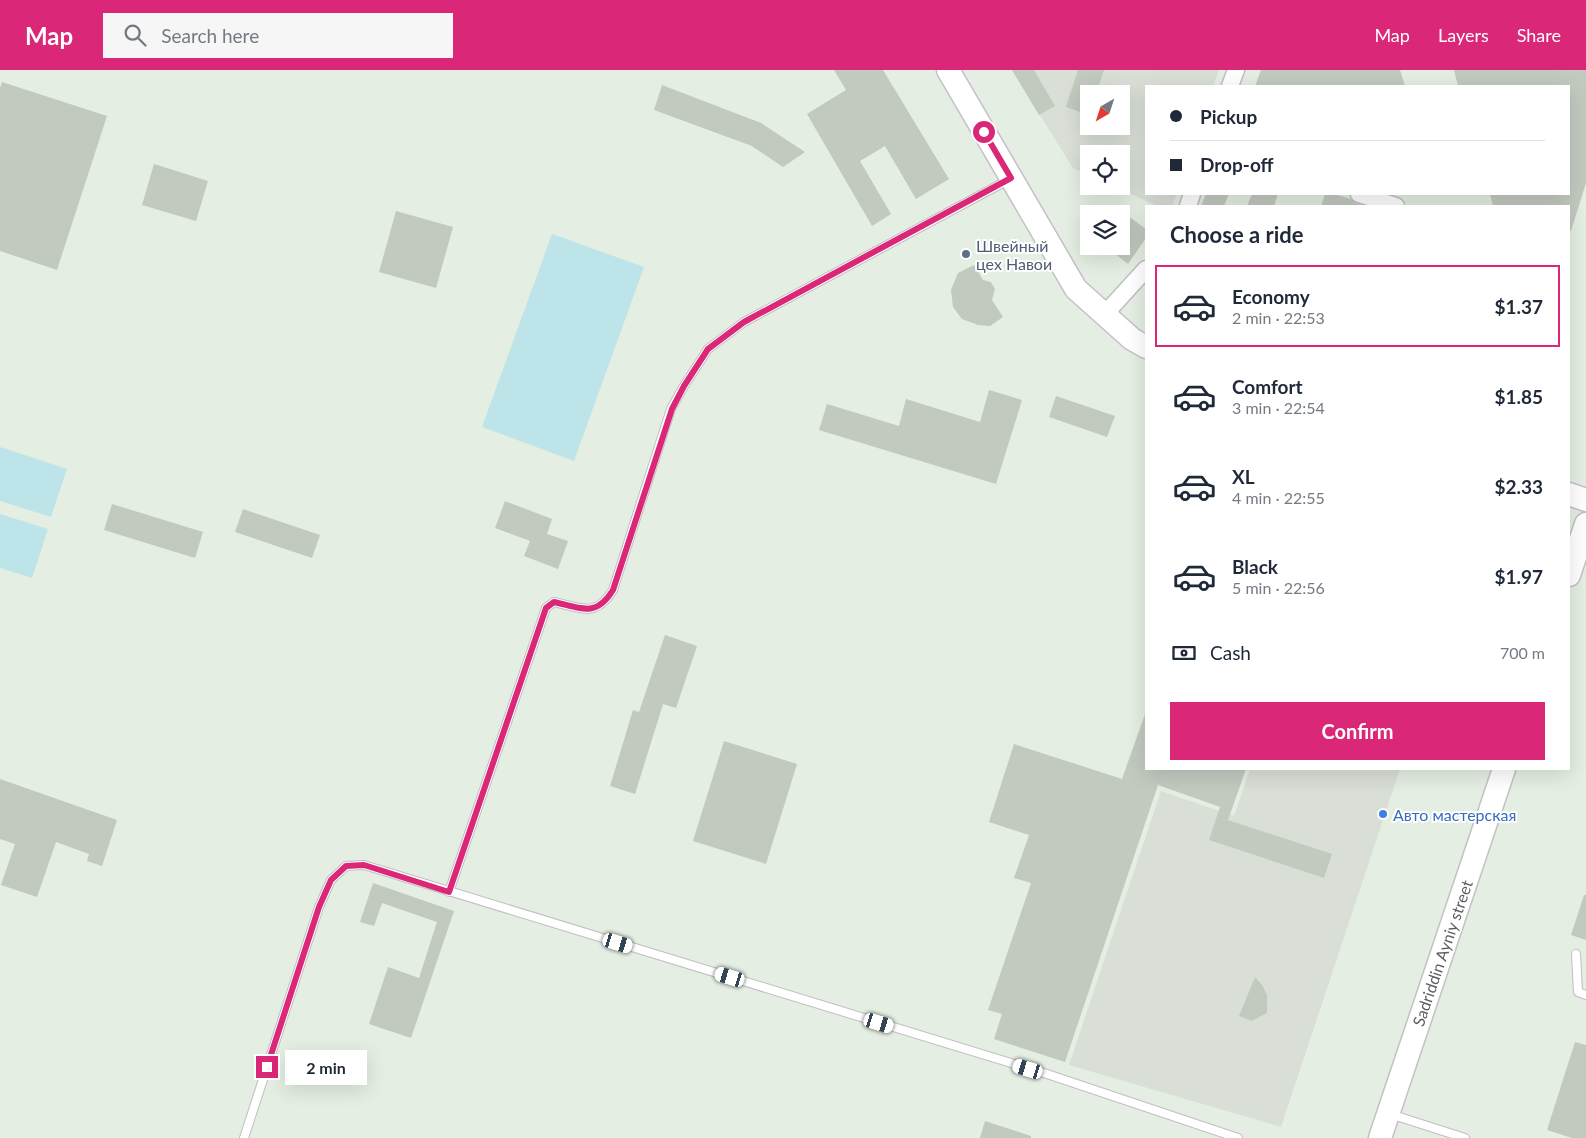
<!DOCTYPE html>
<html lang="en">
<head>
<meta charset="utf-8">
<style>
  :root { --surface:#fff; --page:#f6f6f7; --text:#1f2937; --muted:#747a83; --line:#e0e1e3; --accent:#db2777 }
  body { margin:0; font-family:Lato,sans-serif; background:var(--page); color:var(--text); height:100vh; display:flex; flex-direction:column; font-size:19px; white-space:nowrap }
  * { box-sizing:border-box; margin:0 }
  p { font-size:16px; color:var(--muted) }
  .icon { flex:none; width:28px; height:28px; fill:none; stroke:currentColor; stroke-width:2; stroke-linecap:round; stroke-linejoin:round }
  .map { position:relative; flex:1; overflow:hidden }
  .details { position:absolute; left:1145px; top:135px; width:425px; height:565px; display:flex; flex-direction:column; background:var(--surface); border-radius:0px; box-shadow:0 5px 20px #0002 }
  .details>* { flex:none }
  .top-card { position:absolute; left:1145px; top:15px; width:425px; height:110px; border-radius:0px; box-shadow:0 5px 20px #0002; display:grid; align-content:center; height:110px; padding:0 25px; background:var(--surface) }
  .needle { width:32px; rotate:219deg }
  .controls { position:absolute; left:1080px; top:15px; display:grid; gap:10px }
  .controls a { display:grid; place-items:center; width:50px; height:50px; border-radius:0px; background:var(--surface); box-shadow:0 5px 20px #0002; font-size:25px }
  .end { position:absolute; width:22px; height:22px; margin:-11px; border:6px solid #db2777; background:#fff; box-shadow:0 0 0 2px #fff }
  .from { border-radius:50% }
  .bubble { position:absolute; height:35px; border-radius:0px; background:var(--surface); box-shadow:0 5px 20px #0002; font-size:16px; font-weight:700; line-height:35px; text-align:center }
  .car { position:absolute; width:15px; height:30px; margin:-15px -8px; border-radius:6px; box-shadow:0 0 4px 1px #0007; background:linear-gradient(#fff 24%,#345 0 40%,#fff 0 76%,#345 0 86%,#fff 0) }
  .top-card b { display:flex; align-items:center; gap:18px; height:48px; font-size:19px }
  .top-card b+b { border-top:1px solid var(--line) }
  .top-card i { width:12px; height:12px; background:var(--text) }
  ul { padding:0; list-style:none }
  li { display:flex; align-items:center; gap:15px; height:82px; margin:0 10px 8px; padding:0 15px; border:2px solid transparent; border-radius:0px }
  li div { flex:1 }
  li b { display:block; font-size:19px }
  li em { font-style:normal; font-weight:700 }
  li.active { border-color:var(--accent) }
  li>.icon { width:45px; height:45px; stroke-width:1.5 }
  h2 { padding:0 25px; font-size:22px; line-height:60px }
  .pay { display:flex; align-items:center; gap:12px; height:55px; padding:0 25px; font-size:19px }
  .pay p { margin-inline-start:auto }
  .button { display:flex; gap:10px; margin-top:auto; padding:10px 25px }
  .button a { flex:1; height:58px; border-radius:0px; background:var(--accent); color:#fff; font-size:20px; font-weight:700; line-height:58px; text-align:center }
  header { display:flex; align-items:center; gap:30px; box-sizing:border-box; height:70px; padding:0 25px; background:var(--accent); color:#fff }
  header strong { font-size:24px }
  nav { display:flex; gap:28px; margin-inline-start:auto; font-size:18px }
  .search { width:350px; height:45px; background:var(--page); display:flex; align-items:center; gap:12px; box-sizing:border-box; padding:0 18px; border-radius:0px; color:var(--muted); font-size:19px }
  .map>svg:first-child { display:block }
</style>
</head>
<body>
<header>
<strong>Map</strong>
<div class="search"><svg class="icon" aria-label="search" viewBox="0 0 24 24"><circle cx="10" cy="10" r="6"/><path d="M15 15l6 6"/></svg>Search here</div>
<nav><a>Map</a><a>Layers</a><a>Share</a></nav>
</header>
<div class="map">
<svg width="1586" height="1068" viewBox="0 0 1586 1068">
  <rect width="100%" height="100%" fill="#e4eee2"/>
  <g fill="#d9dfd7" fill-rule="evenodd">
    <path d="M1012,0H1219L1213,16H1146V124H1177L1172,136H1158L1113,116H1121V84H1089V105L1073,98ZM1089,24H1121V56H1089Z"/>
    <polygon points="1250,699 1400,699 1281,1057 1069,995 1161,721 1234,746"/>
  </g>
  <g fill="#bde4e8">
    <polygon points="552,164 644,197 574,391 482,357"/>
    <polygon points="0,377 67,399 51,447 0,431"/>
    <polygon points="0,444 48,459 32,508 0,498"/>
  </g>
  <g fill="#c2c9bf">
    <polygon points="834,0 883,0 949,109 916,129 885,76 860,91 891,144 872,156 807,44 846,20"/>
    <polygon points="1012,0 1034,0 1055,36 1039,45"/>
    <polygon points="1078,0 1104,0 1096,24 1089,24 1089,45 1066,37"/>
    <polygon points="1261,0 1400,0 1405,16 1255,16"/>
    <polygon points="1454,0 1586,0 1586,113 1571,161 1569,161 1569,136 1493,136 1490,124 1569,124 1569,16 1458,16"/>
    <polygon points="2,12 107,46 57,200 0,181 0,18"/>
    <polygon points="662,15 761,53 805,82 783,97 752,76 654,40"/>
    <polygon points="154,94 208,111 196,151 142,135"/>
    <polygon points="1206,124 1229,124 1224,136 1201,136"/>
    <polygon points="1252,124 1278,124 1274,136 1247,136"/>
    <polygon points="1325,124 1334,124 1351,129 1355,133 1364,136 1321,136"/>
    <polygon points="396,141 453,157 436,218 379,202"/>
    <polygon points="1121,141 1146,159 1146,168 1128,194 1105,176 1121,176"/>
    <polygon points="974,195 983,210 991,212 995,219 992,230 1003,247 990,256 978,255 962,249 953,237 951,220 958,203"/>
    <polygon points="989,320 1022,330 996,414 819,360 827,334 899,356 906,329 980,352"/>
    <polygon points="1056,326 1115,346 1107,367 1049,347"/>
    <polygon points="505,431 552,449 547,464 568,471 558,499 524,486 530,471 495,458"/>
    <polygon points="112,434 203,462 195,488 104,460"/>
    <polygon points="243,439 320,465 312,488 235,462"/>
    <polygon points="665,565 697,576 676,638 663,634 635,724 610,716 633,640 639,642"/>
    <polygon points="1145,644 1146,644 1146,699 1246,699 1228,750 1332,784 1324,808 1209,770 1220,737 1158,715 1065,992 994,969 1002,944 988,940 1031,813 1014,808 1029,765 989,752 1014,674 1122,709"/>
    <polygon points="724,671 797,694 766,794 693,771"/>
    <polygon points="0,709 117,750 102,796 87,791 89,784 56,772 37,827 1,815 15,774 0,769"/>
    <polygon points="373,813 454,841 411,968 369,954 388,897 419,908 437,852 382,833 374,856 360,852"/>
    <polygon points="1584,825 1586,825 1586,870 1571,865"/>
    <polygon points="1255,907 1262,915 1267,925 1267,943 1252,951 1239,946"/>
    <polygon points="1575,972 1586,975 1586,1068 1572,1068 1547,1060"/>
    <polygon points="985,1051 1031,1066 1031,1068 980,1068"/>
  </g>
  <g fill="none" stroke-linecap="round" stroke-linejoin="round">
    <g stroke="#c3bdc5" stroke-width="10">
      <g id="lane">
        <path d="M449,822L546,538L554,532C581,538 596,548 613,520L671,339L684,316L708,279L744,252L1010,109"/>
        <polyline points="1576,884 1578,922 1586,925"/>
        <polyline points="1390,1044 1465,1068"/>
        <polyline points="244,1068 319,837 331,810 346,796 364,795 1047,1004 1238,1068"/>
      </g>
    </g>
    <g stroke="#c3bdc5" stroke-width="19">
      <g id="street">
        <polyline points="1230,16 1236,0"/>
        <polyline points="1359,124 1396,136"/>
        <polyline points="1188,136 1192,124"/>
        <polyline points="1104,245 1146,199"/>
      </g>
    </g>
    <g stroke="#c6bfc9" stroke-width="25">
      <g id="secondary">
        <polyline points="948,0 1076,219 1132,269 1146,277"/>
        <polyline points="1569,424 1586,430"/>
        <polyline points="1569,505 1586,454"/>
        <polyline points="1380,1068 1504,699"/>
      </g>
    </g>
    <use href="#lane" stroke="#fff" stroke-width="8"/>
    <use href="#street" stroke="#fff" stroke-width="16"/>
    <use href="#secondary" stroke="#fff" stroke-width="22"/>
  </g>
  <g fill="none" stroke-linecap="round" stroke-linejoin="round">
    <path stroke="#db2777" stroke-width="6" d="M267,997L319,837L331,810L346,796L364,795L449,822L546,538L554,532C581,538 596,548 613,520L672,339L684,316L708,279L744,252L1011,108L984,62"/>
  </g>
  <circle fill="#5c6f8a" stroke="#fff" stroke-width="2" cx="966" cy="184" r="5"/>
  <circle fill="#3f7fe0" stroke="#fff" stroke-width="2" cx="1383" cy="744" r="5"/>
  <g text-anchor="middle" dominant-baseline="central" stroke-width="4" stroke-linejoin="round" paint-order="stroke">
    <g font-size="16" fill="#4e5e75" stroke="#fff" text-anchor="start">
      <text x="976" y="175">Швейный<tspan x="976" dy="18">цех Навои</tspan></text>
    </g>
    <g font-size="16" fill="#366cbe" stroke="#fff" text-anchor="start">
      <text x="1393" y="744">Авто мастерская</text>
    </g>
    <g font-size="16" fill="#615b64" stroke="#fff">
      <text transform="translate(1442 883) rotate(-71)">Sadriddin Ayniy street</text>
    </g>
  </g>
</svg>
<div class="controls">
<a><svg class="needle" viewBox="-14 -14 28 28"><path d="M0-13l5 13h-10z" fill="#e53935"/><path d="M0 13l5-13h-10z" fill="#747a83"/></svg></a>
<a><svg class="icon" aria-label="locate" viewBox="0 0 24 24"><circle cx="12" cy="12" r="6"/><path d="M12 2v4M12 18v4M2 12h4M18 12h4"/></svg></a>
<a><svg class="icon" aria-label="layers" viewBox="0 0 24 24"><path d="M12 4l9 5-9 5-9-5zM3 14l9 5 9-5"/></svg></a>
</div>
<i class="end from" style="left:984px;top:62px"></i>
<i class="end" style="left:267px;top:997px"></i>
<div class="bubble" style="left:285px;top:980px;width:82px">2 min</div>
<i class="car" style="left:618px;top:873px;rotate:107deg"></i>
<i class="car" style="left:730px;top:907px;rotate:287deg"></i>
<i class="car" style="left:879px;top:953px;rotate:107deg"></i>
<i class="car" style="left:1028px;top:999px;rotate:287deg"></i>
<div class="top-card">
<b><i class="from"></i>Pickup</b>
<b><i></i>Drop-off</b>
</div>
<section class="details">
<h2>Choose a ride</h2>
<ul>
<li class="active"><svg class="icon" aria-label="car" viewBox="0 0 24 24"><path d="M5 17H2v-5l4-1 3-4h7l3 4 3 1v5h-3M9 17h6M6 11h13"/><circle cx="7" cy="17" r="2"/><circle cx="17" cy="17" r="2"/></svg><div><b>Economy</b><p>2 min · 22:53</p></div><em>$1.37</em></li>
<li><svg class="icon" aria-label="car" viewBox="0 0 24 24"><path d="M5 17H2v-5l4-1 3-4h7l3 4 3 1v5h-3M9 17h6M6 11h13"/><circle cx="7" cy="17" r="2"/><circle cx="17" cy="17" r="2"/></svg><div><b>Comfort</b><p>3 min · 22:54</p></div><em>$1.85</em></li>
<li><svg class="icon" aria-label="car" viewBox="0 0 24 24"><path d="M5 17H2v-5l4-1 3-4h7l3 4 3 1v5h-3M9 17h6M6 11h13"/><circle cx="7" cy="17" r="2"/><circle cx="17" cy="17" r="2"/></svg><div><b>XL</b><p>4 min · 22:55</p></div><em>$2.33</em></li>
<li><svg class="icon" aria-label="car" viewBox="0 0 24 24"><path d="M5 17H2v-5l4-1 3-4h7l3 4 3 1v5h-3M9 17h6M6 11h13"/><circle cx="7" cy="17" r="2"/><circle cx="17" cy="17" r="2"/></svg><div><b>Black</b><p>5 min · 22:56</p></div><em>$1.97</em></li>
</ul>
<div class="pay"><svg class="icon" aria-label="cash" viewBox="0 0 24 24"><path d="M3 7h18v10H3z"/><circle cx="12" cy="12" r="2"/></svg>Cash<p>700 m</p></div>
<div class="button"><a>Confirm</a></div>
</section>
</div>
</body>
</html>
